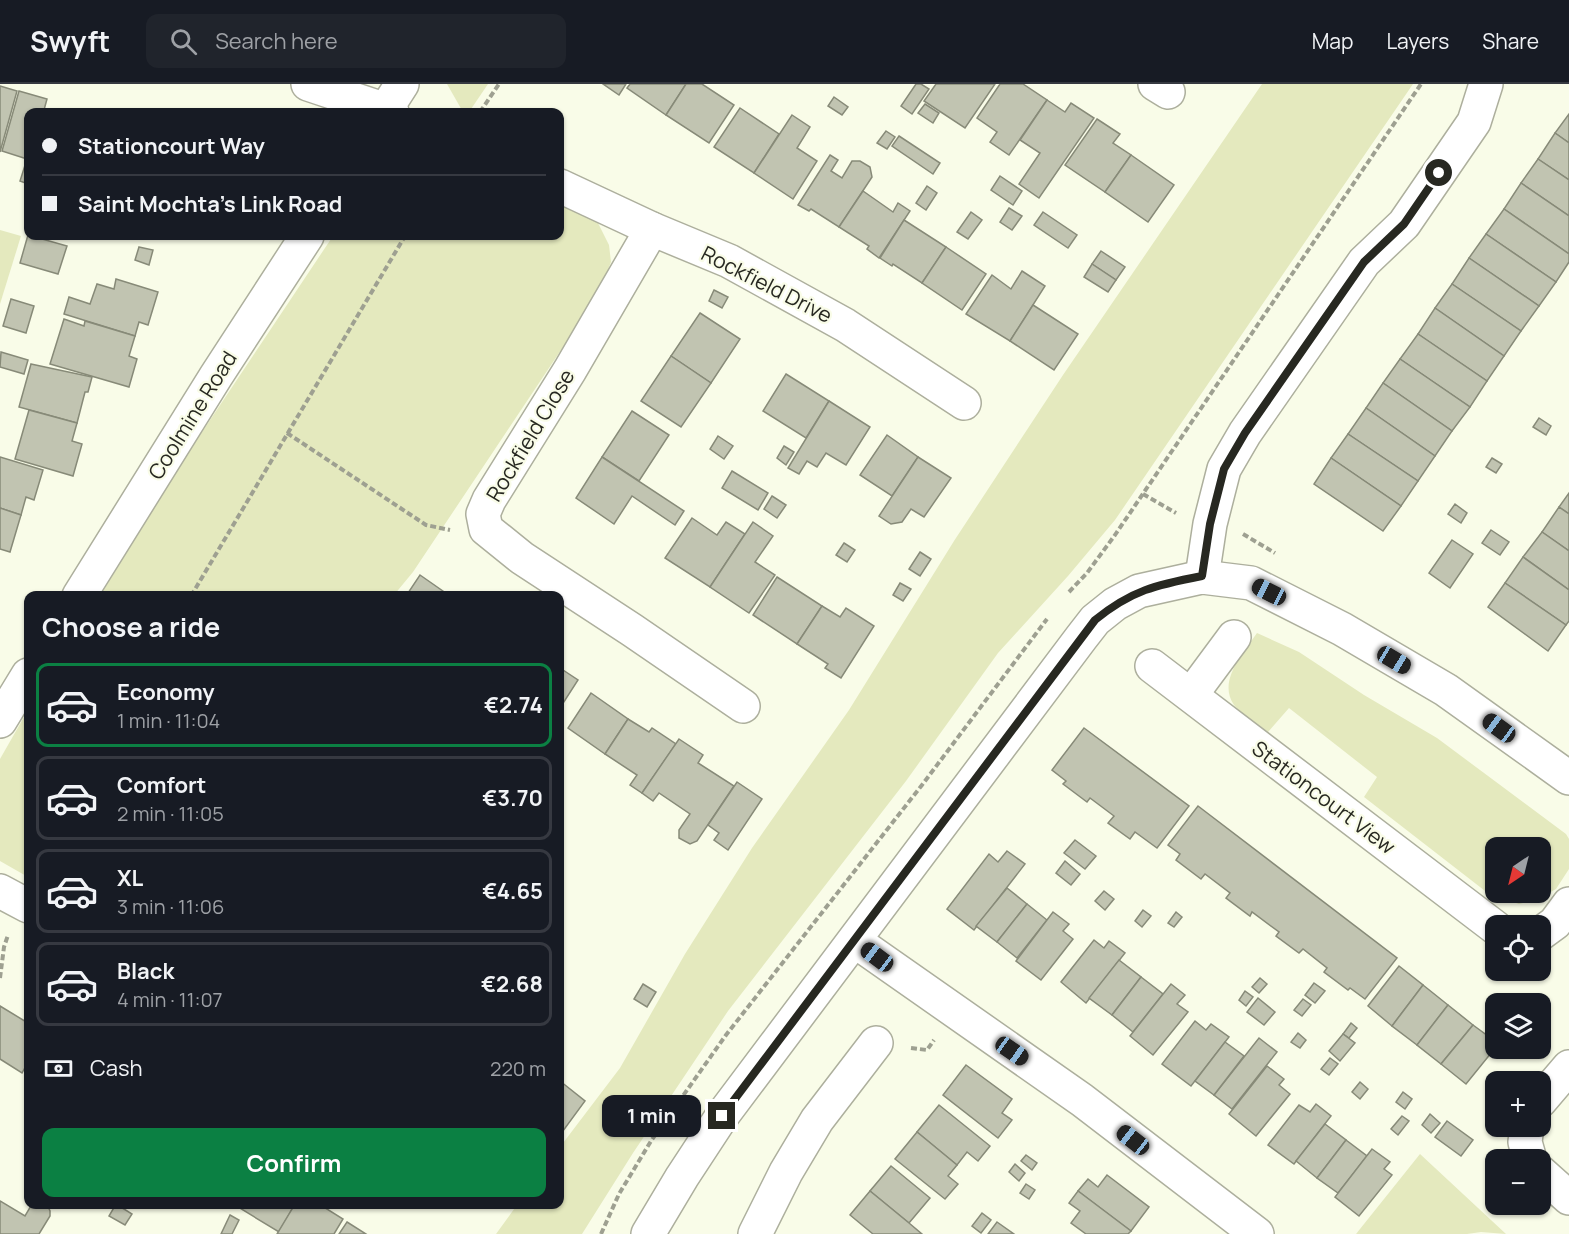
<!DOCTYPE html>
<html lang="en">
<head>
<meta charset="utf-8">
<style>
  :root { --surface:#171b24; --page:#20242c; --text:#f1f3f6; --muted:#9ea1a6; --line:#363941; --accent:#0b8043 }
  body { margin:0; font-family:Manrope,sans-serif; background:var(--page); color:var(--text); height:100vh; display:flex; flex-direction:column; font-size:22px; white-space:nowrap }
  * { box-sizing:border-box; margin:0 }
  p { font-size:20px; color:var(--muted) }
  .icon { flex:none; width:33px; height:33px; fill:none; stroke:currentColor; stroke-width:2; stroke-linecap:round; stroke-linejoin:round }
  .map { position:relative; flex:1; overflow:hidden }
  .details { position:absolute; left:24px; top:507px; width:540px; height:618px; display:flex; flex-direction:column; background:var(--surface); border-radius:12px; box-shadow:0 2px 4px #0004 }
  .details>* { flex:none }
  .guide { position:absolute; left:24px; top:24px; width:540px; height:132px; border-radius:12px; box-shadow:0 2px 4px #0004; display:grid; align-content:center; height:132px; padding:0 18px; background:var(--surface) }
  .needle { width:39px; rotate:215deg }
  .tools { position:absolute; left:1485px; top:753px; display:grid; gap:12px }
  .tools a { display:grid; place-items:center; width:66px; height:66px; border-radius:12px; background:var(--surface); box-shadow:0 2px 4px #0004; font-size:30px }
  .end { position:absolute; width:27px; height:27px; margin:-14px; border:8px solid #272821; background:#fff; box-shadow:0 0 0 3px #fff }
  .from { border-radius:50% }
  .bubble { position:absolute; height:42px; border-radius:12px; background:var(--surface); box-shadow:0 2px 4px #0004; font-size:20px; font-weight:700; line-height:42px; text-align:center }
  .car { position:absolute; width:18px; height:36px; margin:-18px -9px; border-radius:8px; box-shadow:0 0 4px 2px #0007; background:linear-gradient(#222 24%,#8ab4d8 0 40%,#222 0 76%,#8ab4d8 0 86%,#222 0) }
  .guide b { display:flex; align-items:center; gap:21px; height:57px; font-size:22px }
  .guide b+b { border-top:2px solid var(--line) }
  .guide i { width:15px; height:15px; background:var(--text) }
  ul { padding:0; list-style:none }
  li { display:flex; align-items:center; gap:18px; height:84px; margin:0 12px 9px; padding:0 6px; border:3px solid var(--line); border-radius:12px }
  li div { flex:1 }
  li b { display:block; font-size:22px }
  li em { font-style:normal; font-weight:700 }
  li.selected { border-color:var(--accent) }
  li>.icon { width:54px; height:54px; stroke-width:1.5 }
  h2 { padding:0 18px; font-size:27px; line-height:72px }
  .pay { display:flex; align-items:center; gap:15px; height:66px; padding:0 18px; font-size:22px }
  .pay p { margin-inline-start:auto }
  .button { display:flex; gap:12px; margin-top:auto; padding:12px 18px }
  .button a { flex:1; height:69px; border-radius:12px; background:var(--accent); color:#fff; font-size:24px; font-weight:700; line-height:69px; text-align:center }
  header { display:flex; align-items:center; gap:36px; box-sizing:border-box; height:84px; padding:0 30px; background:var(--surface); border-bottom:2px solid var(--line) }
  header strong { font-size:28px }
  nav { display:flex; gap:33px; margin-inline-start:auto; font-size:21px }
  .search { width:420px; height:54px; background:var(--page); display:flex; align-items:center; gap:15px; box-sizing:border-box; padding:0 21px; border-radius:12px; color:var(--muted); font-size:22px }
  .map>svg:first-child { display:block }
</style>
</head>
<body>
<header>
<strong>Swyft</strong>
<div class="search"><svg class="icon" aria-label="search" viewBox="0 0 24 24"><circle cx="10" cy="10" r="6"/><path d="M15 15l6 6"/></svg>Search here</div>
<nav><a>Map</a><a>Layers</a><a>Share</a></nav>
</header>
<div class="map">
<svg width="1569" height="1150" viewBox="0 0 1569 1150">
  <rect width="100%" height="100%" fill="#f9fce8"/>
  <g fill="#e4e9be" fill-rule="evenodd">
    <polygon points="447,0 488,0 469,28 463,28"/>
    <polygon points="1262,0 1413,0 1115,436 1068,492 998,569 906,697 728,927 633,1069 582,1150 496,1150 517,1121 560,1120 560,1063 620,984 685,870 752,764 849,626 954,457 1063,291"/>
    <polygon points="560,120 598,139 609,161 611,178 599,209 413,488 394,511 100,512 184,375 333,152 560,152"/>
    <polygon points="0,146 21,152 0,220"/>
    <path d="M1257,549L1299,568L1364,611L1437,654L1566,750L1569,755V785L1556,805L1538,815L1519,820L1489,810L1364,713L1377,693L1289,624L1268,648C1257,640 1242,631 1234,621C1217,597 1244,568 1257,549ZM1496,764H1540V808H1496Z"/>
    <polygon points="28,626 28,793 0,777 0,675"/>
    <polygon points="1420,1070 1506,1150 1481,1148 1467,1150 1356,1150"/>
  </g>
  <g fill="#c1c4b1" stroke="#878a78" stroke-width="1.5">
    <polygon points="603,0 626,0 619,11"/>
    <polygon points="630,0 686,0 666,31 627,4"/>
    <polygon points="686,0 702,0 734,21 709,59 666,31"/>
    <polygon points="916,0 921,0 929,5 912,30 901,22"/>
    <polygon points="936,0 995,0 965,44 924,17"/>
    <polygon points="1000,0 1023,0 1047,16 1009,71 990,58 997,48 977,34"/>
    <polygon points="0,2 17,7 0,68"/>
    <polygon points="19,7 47,15 44,26 51,28 28,28 28,100 20,97 27,75 2,67"/>
    <polygon points="834,13 848,23 842,31 828,22"/>
    <polygon points="1047,16 1065,28 1071,19 1094,34 1039,114 1019,100 1040,69 1020,56"/>
    <polygon points="925,20 939,29 933,39 918,29"/>
    <polygon points="740,24 779,50 754,89 714,63"/>
    <polygon points="1569,30 1569,59 1555,49"/>
    <polygon points="792,31 810,43 797,64 817,77 793,115 754,89"/>
    <polygon points="1097,35 1120,50 1113,59 1131,71 1105,108 1065,81"/>
    <polygon points="886,47 895,53 887,65 877,59"/>
    <polygon points="1555,49 1569,59 1569,96 1538,75"/>
    <polygon points="899,52 940,79 933,90 892,62"/>
    <polygon points="830,71 838,76 831,87 842,94 852,77 860,77 870,83 872,93 839,143 811,125 809,127 798,121"/>
    <polygon points="1131,71 1174,101 1148,138 1105,108"/>
    <polygon points="1538,75 1569,96 1569,132 1521,99"/>
    <polygon points="1000,92 1022,107 1013,121 991,106"/>
    <polygon points="1521,99 1569,132 1569,170 1504,125"/>
    <polygon points="927,102 937,109 926,126 916,119"/>
    <polygon points="863,107 893,128 898,119 910,127 879,174 867,165 869,162 839,143"/>
    <polygon points="1009,124 1022,132 1012,146 1000,138"/>
    <polygon points="1504,125 1569,170 1569,178 1556,198 1486,150"/>
    <polygon points="971,128 982,136 968,155 957,148"/>
    <polygon points="1043,128 1077,151 1068,164 1034,141"/>
    <polygon points="904,136 946,163 922,199 893,180 892,182 880,174"/>
    <polygon points="1486,150 1556,198 1539,222 1469,174"/>
    <polygon points="28,151 67,162 58,190 20,179"/>
    <polygon points="139,163 153,166 149,181 135,176"/>
    <polygon points="946,163 986,190 962,226 922,199"/>
    <polygon points="1101,167 1125,183 1116,196 1092,180"/>
    <polygon points="1469,174 1539,222 1521,247 1452,200"/>
    <polygon points="1092,180 1116,196 1108,208 1084,193"/>
    <polygon points="1022,187 1045,202 1010,257 966,230 992,191 1011,205"/>
    <polygon points="116,195 158,208 148,241 139,238 135,252 64,230 69,213 90,220 97,200 114,205"/>
    <polygon points="1452,200 1521,247 1504,272 1435,224"/>
    <polygon points="714,206 728,213 722,224 709,217"/>
    <polygon points="11,215 34,222 26,249 3,242"/>
    <polygon points="1033,221 1078,250 1054,286 1010,257"/>
    <polygon points="1435,224 1504,272 1487,297 1418,250"/>
    <polygon points="700,229 740,255 711,299 671,272"/>
    <polygon points="64,235 84,242 85,237 135,252 129,272 137,275 129,303 50,280"/>
    <polygon points="1418,250 1487,297 1470,323 1400,275"/>
    <polygon points="1,268 28,276 24,290 0,283"/>
    <polygon points="671,272 711,299 681,343 641,317"/>
    <polygon points="1400,275 1470,323 1452,347 1383,299"/>
    <polygon points="31,280 92,293 88,308 85,308 77,339 19,323"/>
    <polygon points="786,290 829,317 806,354 763,327"/>
    <polygon points="1383,299 1452,347 1435,372 1366,324"/>
    <polygon points="829,317 870,343 846,381 826,369 817,383 807,377 799,390 788,384"/>
    <polygon points="1366,324 1435,372 1418,397 1348,350"/>
    <polygon points="29,326 77,339 72,357 82,360 73,392 15,375"/>
    <polygon points="632,327 669,351 639,397 602,373"/>
    <polygon points="1539,334 1551,342 1546,351 1533,343"/>
    <polygon points="1348,350 1418,397 1401,422 1331,374"/>
    <polygon points="887,351 918,373 892,412 860,391"/>
    <polygon points="718,352 733,362 724,375 710,365"/>
    <polygon points="784,362 794,368 786,381 777,374"/>
    <polygon points="0,373 43,386 34,416 26,413 21,431 0,424"/>
    <polygon points="602,373 684,427 675,441 632,412 614,440 576,414"/>
    <polygon points="918,373 951,394 924,433 911,425 902,438 891,440 879,432"/>
    <polygon points="1331,374 1401,422 1383,447 1314,400"/>
    <polygon points="1492,374 1502,380 1496,389 1486,383"/>
    <polygon points="732,387 768,409 758,426 722,404"/>
    <polygon points="1569,409 1569,430 1559,423"/>
    <polygon points="772,412 786,421 777,434 764,425"/>
    <polygon points="1455,420 1467,429 1461,439 1448,430"/>
    <polygon points="1559,423 1569,430 1569,467 1542,448"/>
    <polygon points="0,424 21,431 10,468 0,465"/>
    <polygon points="692,434 717,451 726,438 745,450 710,503 665,474"/>
    <polygon points="753,438 773,452 755,478 775,491 749,529 710,503"/>
    <polygon points="1491,446 1509,458 1500,471 1482,459"/>
    <polygon points="1542,448 1569,467 1569,506 1523,473"/>
    <polygon points="1452,456 1473,470 1450,504 1429,489"/>
    <polygon points="844,459 855,466 847,478 836,471"/>
    <polygon points="920,468 931,475 920,492 909,485"/>
    <polygon points="1523,473 1569,506 1569,537 1566,541 1505,499"/>
    <polygon points="420,491 450,512 406,512"/>
    <polygon points="777,493 822,522 797,560 753,531"/>
    <polygon points="900,499 911,505 903,517 893,511"/>
    <polygon points="1505,499 1566,541 1548,567 1488,523"/>
    <polygon points="822,522 840,533 846,524 874,542 841,594 825,584 828,580 797,560"/>
    <polygon points="560,584 578,596 560,624"/>
    <polygon points="591,609 628,635 605,670 568,644"/>
    <polygon points="628,635 649,648 652,644 676,660 642,709 630,701 637,691 605,670"/>
    <polygon points="1084,644 1189,722 1157,764 1135,748 1130,755 1108,739 1114,732 1090,714 1087,718 1063,700 1066,697 1052,686"/>
    <polygon points="679,655 703,671 698,679 734,702 697,757 690,760 679,754 679,746 690,730 659,709 653,717 642,709"/>
    <polygon points="737,698 762,715 728,766 714,756 719,749 708,741"/>
    <polygon points="1198,722 1397,874 1365,915 1350,904 1348,906 1324,888 1327,884 1303,865 1299,869 1276,852 1279,848 1252,828 1250,832 1226,814 1230,809 1205,790 1201,795 1176,776 1180,770 1168,761"/>
    <polygon points="1075,756 1096,772 1085,785 1064,769"/>
    <polygon points="1007,767 1025,780 974,846 947,825 989,770 998,778"/>
    <polygon points="1065,777 1080,790 1071,801 1056,789"/>
    <polygon points="1007,804 1027,820 997,858 976,842"/>
    <polygon points="1104,807 1114,815 1105,826 1095,817"/>
    <polygon points="1027,820 1047,836 1017,874 997,858"/>
    <polygon points="1143,826 1151,832 1142,843 1135,837"/>
    <polygon points="1053,828 1069,840 1063,847 1073,855 1041,896 1016,877"/>
    <polygon points="1176,828 1182,833 1174,843 1168,839"/>
    <polygon points="1094,856 1104,864 1109,857 1125,869 1086,919 1061,898"/>
    <polygon points="1119,876 1141,893 1112,931 1089,914"/>
    <polygon points="1399,882 1423,901 1392,942 1368,922"/>
    <polygon points="1141,893 1163,910 1133,948 1112,931"/>
    <polygon points="1260,894 1267,900 1259,909 1252,903"/>
    <polygon points="1314,899 1325,907 1315,919 1305,911"/>
    <polygon points="643,900 656,908 647,923 634,915"/>
    <polygon points="1171,900 1185,911 1177,920 1188,928 1153,971 1130,952"/>
    <polygon points="1423,901 1448,921 1417,961 1392,942"/>
    <polygon points="1245,907 1253,913 1246,922 1239,916"/>
    <polygon points="1258,914 1275,928 1264,941 1247,928"/>
    <polygon points="1303,915 1311,921 1302,932 1294,926"/>
    <polygon points="1448,921 1473,941 1441,980 1417,961"/>
    <polygon points="0,922 28,939 28,978 22,989 0,975"/>
    <polygon points="1195,937 1206,946 1211,940 1229,953 1191,1002 1162,980"/>
    <polygon points="1351,939 1357,944 1349,954 1343,950"/>
    <polygon points="1473,941 1496,958 1496,963 1466,1000 1441,980"/>
    <polygon points="1298,949 1306,956 1300,964 1291,958"/>
    <polygon points="1343,950 1355,959 1340,977 1329,967"/>
    <polygon points="1259,954 1277,968 1232,1025 1214,1011"/>
    <polygon points="1225,958 1244,972 1214,1011 1195,997"/>
    <polygon points="1330,974 1338,980 1329,991 1321,985"/>
    <polygon points="966,981 1012,1015 1002,1029 1012,1036 998,1054 943,1011"/>
    <polygon points="1267,982 1284,995 1279,1001 1290,1010 1256,1052 1229,1030"/>
    <polygon points="560,997 585,1017 560,1051"/>
    <polygon points="1360,998 1368,1005 1360,1015 1352,1008"/>
    <polygon points="1403,1008 1412,1015 1405,1025 1396,1018"/>
    <polygon points="1316,1020 1331,1032 1294,1080 1268,1061 1299,1021 1310,1028"/>
    <polygon points="939,1021 990,1062 978,1077 967,1068 957,1081 917,1048"/>
    <polygon points="1430,1030 1440,1039 1431,1049 1422,1041"/>
    <polygon points="1402,1032 1409,1037 1398,1051 1391,1045"/>
    <polygon points="1447,1037 1473,1056 1461,1072 1435,1053"/>
    <polygon points="1325,1040 1346,1056 1317,1094 1296,1077"/>
    <polygon points="917,1048 957,1081 948,1092 958,1100 945,1115 895,1075"/>
    <polygon points="1346,1056 1367,1072 1338,1109 1317,1094"/>
    <polygon points="1372,1065 1390,1078 1384,1085 1392,1091 1359,1132 1335,1113"/>
    <polygon points="1026,1071 1037,1079 1032,1086 1021,1077"/>
    <polygon points="1015,1080 1025,1089 1019,1097 1009,1088"/>
    <polygon points="891,1082 930,1114 909,1139 870,1107"/>
    <polygon points="1107,1091 1149,1123 1131,1147 1078,1107 1088,1095 1098,1103"/>
    <polygon points="1026,1100 1035,1106 1029,1115 1020,1109"/>
    <polygon points="870,1107 909,1139 922,1150 873,1150 850,1131"/>
    <polygon points="1078,1107 1131,1147 1128,1150 1086,1150 1071,1139 1080,1127 1069,1119"/>
    <polygon points="0,1117 25,1132 32,1120 47,1120 50,1127 50,1132 39,1150 0,1150"/>
    <polygon points="116,1120 132,1130 125,1141 109,1132"/>
    <polygon points="239,1120 295,1120 279,1148 238,1123"/>
    <polygon points="295,1120 319,1120 343,1135 334,1150 277,1150"/>
    <polygon points="982,1129 991,1136 981,1149 972,1142"/>
    <polygon points="230,1131 239,1136 232,1150 221,1150"/>
    <polygon points="347,1138 366,1150 339,1150"/>
    <polygon points="997,1138 1014,1150 988,1150"/>
  </g>
  <g fill="none" stroke-linecap="round" stroke-linejoin="round">
    <g stroke="#adaf9d" stroke-width="36">
      <g id="street">
        <polyline points="308,0 392,28"/>
        <polyline points="1155,0 1168,8"/>
        <polyline points="560,102 652,145 729,177 845,241 964,319"/>
        <polyline points="652,145 570,286 489,416 483,430 486,445 522,474 632,546 743,622"/>
        <polyline points="1202,493 1210,440 1224,385 1245,349 1364,178 1404,140 1474,38 1486,0"/>
        <polyline points="1152,582 1496,844"/>
        <polyline points="1191,611 1234,553"/>
        <polyline points="0,807 28,822"/>
        <polyline points="1540,850 1555,839 1569,820"/>
        <polyline points="855,857 1082,1016 1257,1150"/>
        <polyline points="1540,1017 1569,983"/>
        <polyline points="1527,1042 1525,1058 1530,1076"/>
        <polyline points="1540,1088 1569,1114"/>
        <polyline points="648,1150 682,1093 722,1032 1081,554 1095,536 1115,520 1139,507 1202,493 1251,499 1342,545 1446,606 1569,694"/>
        <polyline points="755,1150 786,1088 817,1036 876,959"/>
      </g>
    </g>
    <g stroke="#adaf9d" stroke-width="36">
      <g id="secondary">
        <polyline points="384,28 402,0"/>
        <polyline points="79,512 216,292 307,152"/>
        <polyline points="0,637 28,591"/>
      </g>
    </g>
    <g stroke="#9ea091" stroke-width="4" stroke-dasharray="6 3" stroke-linecap="butt">
      <polyline points="480,28 499,0"/>
      <polyline points="287,349 426,441 450,446"/>
      <polyline points="1143,410 1176,429"/>
      <polyline points="1243,450 1275,469"/>
      <polyline points="1069,508 1087,489 1115,451 1421,0"/>
      <polyline points="191,512 405,152"/>
      <polyline points="0,894 4,863 8,851"/>
      <polyline points="911,964 927,966 934,956"/>
      <polyline points="601,1150 619,1110 651,1057 726,951 922,701 1047,535"/>
    </g>
    <use href="#street" stroke="#fff" stroke-width="33"/>
    <use href="#secondary" stroke="#fff" stroke-width="33"/>
  </g>
  <g fill="none" stroke-linecap="round" stroke-linejoin="round">
    <path stroke="#272821" stroke-width="8" d="M722,1032L1095,536C1132,506 1156,501 1202,492L1210,440L1224,385L1245,349L1364,178L1404,140L1439,89"/>
  </g>
  <g text-anchor="middle" dominant-baseline="central" stroke-width="4.5" stroke-linejoin="round" paint-order="stroke">
    <g font-size="21" fill="#272821" stroke="#f9fce8">
      <text transform="translate(767 200) rotate(27)">Rockfield Drive</text>
      <text transform="translate(192 331) rotate(-58)">Coolmine Road</text>
      <text transform="translate(530 351) rotate(-59)">Rockfield Close</text>
      <text transform="translate(1324 713) rotate(37)">Stationcourt View</text>
    </g>
  </g>
</svg>
<div class="tools">
<a><svg class="needle" viewBox="-14 -14 28 28"><path d="M0-13l5 13h-10z" fill="#e53935"/><path d="M0 13l5-13h-10z" fill="#9ea1a6"/></svg></a>
<a><svg class="icon" aria-label="locate" viewBox="0 0 24 24"><circle cx="12" cy="12" r="6"/><path d="M12 2v4M12 18v4M2 12h4M18 12h4"/></svg></a>
<a><svg class="icon" aria-label="layers" viewBox="0 0 24 24"><path d="M12 4l9 5-9 5-9-5zM3 14l9 5 9-5"/></svg></a>
<a>+</a>
<a>−</a>
</div>
<i class="end from" style="left:1439px;top:89px"></i>
<i class="end" style="left:722px;top:1032px"></i>
<div class="bubble" style="left:602px;top:1011px;width:99px">1 min</div>
<i class="car" style="left:1269px;top:508px;rotate:297deg"></i>
<i class="car" style="left:1394px;top:576px;rotate:121deg"></i>
<i class="car" style="left:1499px;top:644px;rotate:306deg"></i>
<i class="car" style="left:877px;top:873px;rotate:307deg"></i>
<i class="car" style="left:1012px;top:967px;rotate:125deg"></i>
<i class="car" style="left:1133px;top:1056px;rotate:308deg"></i>
<div class="guide">
<b><i class="from"></i>Stationcourt Way</b>
<b><i></i>Saint Mochta's Link Road</b>
</div>
<section class="details">
<h2>Choose a ride</h2>
<ul>
<li class="selected"><svg class="icon" aria-label="car" viewBox="0 0 24 24"><path d="M5 17H2v-5l4-1 3-4h7l3 4 3 1v5h-3M9 17h6M6 11h13"/><circle cx="7" cy="17" r="2"/><circle cx="17" cy="17" r="2"/></svg><div><b>Economy</b><p>1 min · 11:04</p></div><em>€2.74</em></li>
<li><svg class="icon" aria-label="car" viewBox="0 0 24 24"><path d="M5 17H2v-5l4-1 3-4h7l3 4 3 1v5h-3M9 17h6M6 11h13"/><circle cx="7" cy="17" r="2"/><circle cx="17" cy="17" r="2"/></svg><div><b>Comfort</b><p>2 min · 11:05</p></div><em>€3.70</em></li>
<li><svg class="icon" aria-label="car" viewBox="0 0 24 24"><path d="M5 17H2v-5l4-1 3-4h7l3 4 3 1v5h-3M9 17h6M6 11h13"/><circle cx="7" cy="17" r="2"/><circle cx="17" cy="17" r="2"/></svg><div><b>XL</b><p>3 min · 11:06</p></div><em>€4.65</em></li>
<li><svg class="icon" aria-label="car" viewBox="0 0 24 24"><path d="M5 17H2v-5l4-1 3-4h7l3 4 3 1v5h-3M9 17h6M6 11h13"/><circle cx="7" cy="17" r="2"/><circle cx="17" cy="17" r="2"/></svg><div><b>Black</b><p>4 min · 11:07</p></div><em>€2.68</em></li>
</ul>
<div class="pay"><svg class="icon" aria-label="cash" viewBox="0 0 24 24"><path d="M3 7h18v10H3z"/><circle cx="12" cy="12" r="2"/></svg>Cash<p>220 m</p></div>
<div class="button"><a>Confirm</a></div>
</section>
</div>
</body>
</html>
